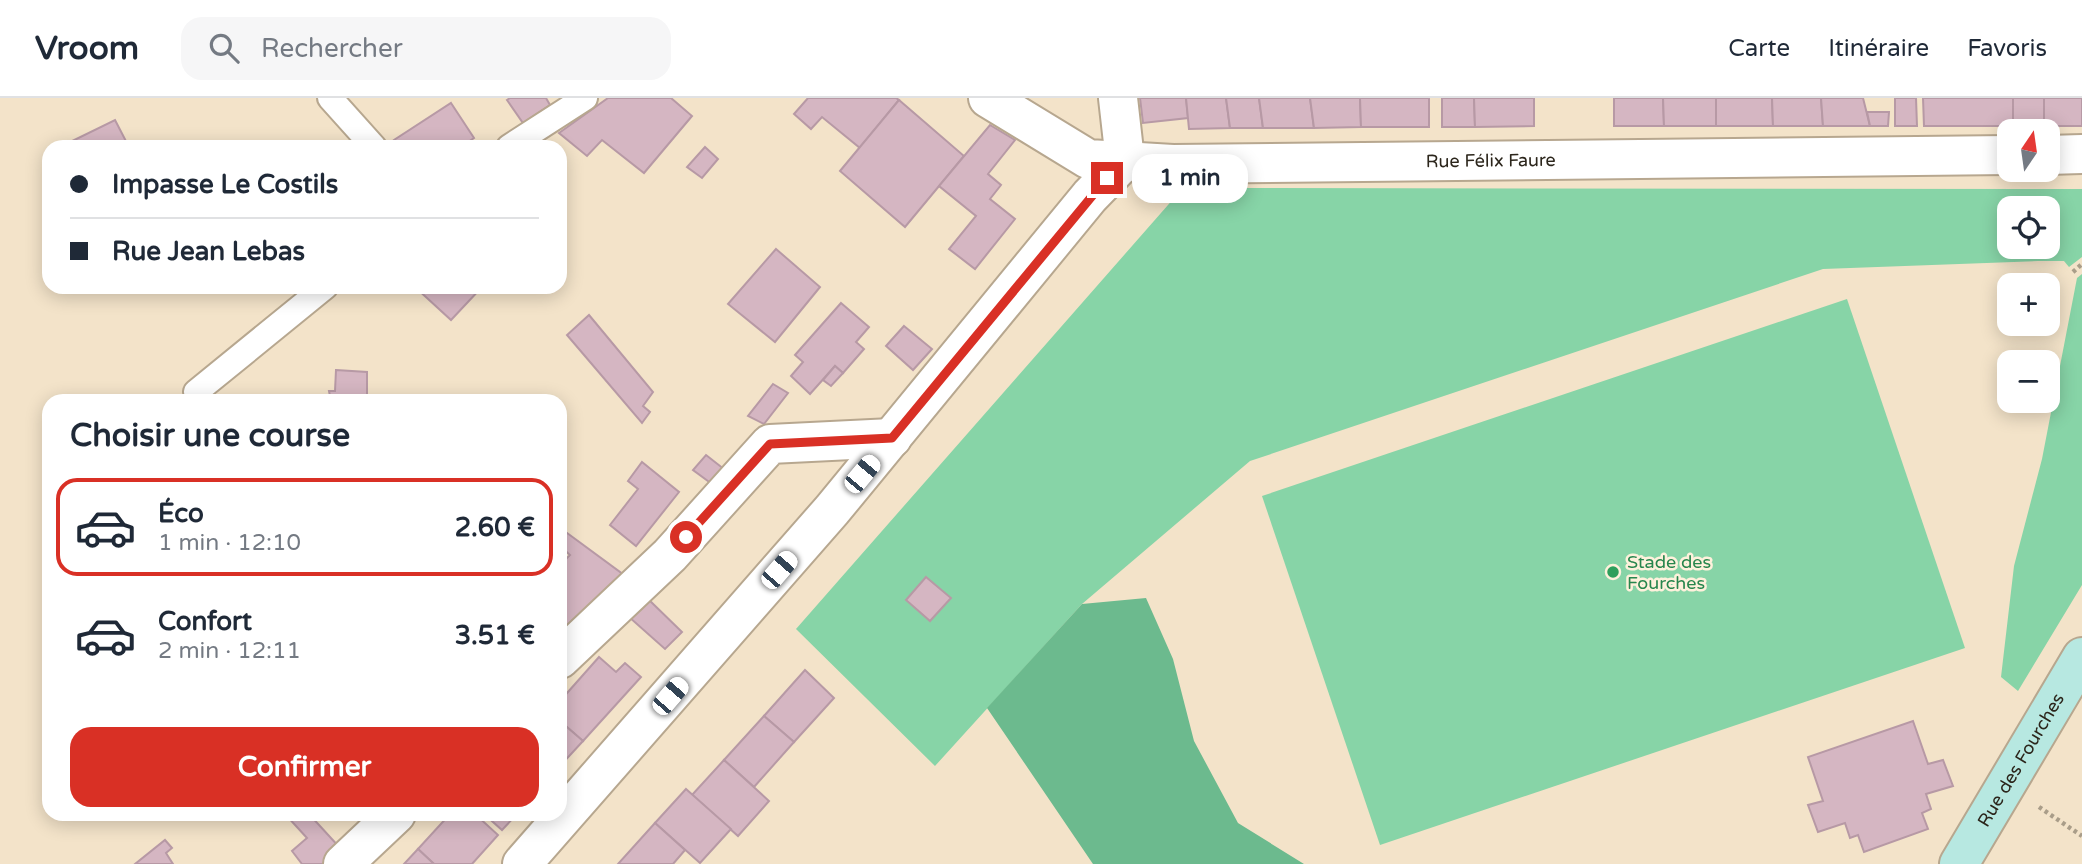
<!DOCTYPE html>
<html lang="fr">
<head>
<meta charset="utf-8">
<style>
  :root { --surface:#fff; --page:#f6f6f7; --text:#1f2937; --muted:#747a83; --line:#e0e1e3; --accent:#d93025 }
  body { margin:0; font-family:"Varela Round",sans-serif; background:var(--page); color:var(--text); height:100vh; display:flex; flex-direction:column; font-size:26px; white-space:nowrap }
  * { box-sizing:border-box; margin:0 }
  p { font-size:23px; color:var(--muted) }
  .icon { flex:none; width:38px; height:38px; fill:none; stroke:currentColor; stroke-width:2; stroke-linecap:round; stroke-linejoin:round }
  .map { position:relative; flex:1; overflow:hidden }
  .side { position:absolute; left:42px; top:296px; width:525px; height:427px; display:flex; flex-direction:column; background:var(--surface); border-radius:21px; box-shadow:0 4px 18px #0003 }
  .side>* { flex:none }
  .hud { position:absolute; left:42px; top:42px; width:525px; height:154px; border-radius:21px; box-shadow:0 4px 18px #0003; display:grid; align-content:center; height:154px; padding:0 28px; background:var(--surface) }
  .needle { width:46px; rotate:13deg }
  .controls { position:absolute; left:1997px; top:21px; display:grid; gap:14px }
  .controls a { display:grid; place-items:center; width:63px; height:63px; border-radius:14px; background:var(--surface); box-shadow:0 4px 18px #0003; font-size:35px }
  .end { position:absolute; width:32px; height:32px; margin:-16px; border:9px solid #d93025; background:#fff; box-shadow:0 0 0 4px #fff }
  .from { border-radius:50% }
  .bubble { position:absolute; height:49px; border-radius:21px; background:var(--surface); box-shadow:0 4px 18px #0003; font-size:23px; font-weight:800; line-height:49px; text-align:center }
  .car { position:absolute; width:21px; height:42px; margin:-21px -10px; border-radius:9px; box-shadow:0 0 5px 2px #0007; background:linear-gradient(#fff 24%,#345 0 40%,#fff 0 76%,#345 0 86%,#fff 0) }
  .hud b { display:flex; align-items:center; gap:24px; height:66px; font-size:26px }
  .hud b+b { border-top:2px solid var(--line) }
  .hud i { width:18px; height:18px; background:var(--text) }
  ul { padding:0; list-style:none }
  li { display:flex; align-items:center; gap:21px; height:98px; margin:0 14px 10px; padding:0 14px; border:4px solid transparent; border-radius:21px }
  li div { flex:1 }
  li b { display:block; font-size:26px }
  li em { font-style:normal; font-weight:800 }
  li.on { border-color:var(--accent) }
  li>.icon { width:63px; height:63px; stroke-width:1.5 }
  h2 { padding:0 28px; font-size:32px; line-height:84px }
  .action { display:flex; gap:14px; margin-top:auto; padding:14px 28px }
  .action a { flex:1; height:80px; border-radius:21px; background:var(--accent); color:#fff; font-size:28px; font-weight:800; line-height:80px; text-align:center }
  header { display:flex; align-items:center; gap:42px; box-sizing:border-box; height:98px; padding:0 35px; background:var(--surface); border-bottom:2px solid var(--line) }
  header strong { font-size:33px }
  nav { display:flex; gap:38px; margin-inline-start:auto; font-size:24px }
  .search { width:490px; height:63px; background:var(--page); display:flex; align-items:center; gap:18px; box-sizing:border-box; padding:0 24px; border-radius:21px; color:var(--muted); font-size:26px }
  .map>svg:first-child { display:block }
</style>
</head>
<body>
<header>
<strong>Vroom</strong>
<div class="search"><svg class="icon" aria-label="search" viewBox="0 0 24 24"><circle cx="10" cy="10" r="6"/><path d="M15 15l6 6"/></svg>Rechercher</div>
<nav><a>Carte</a><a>Itinéraire</a><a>Favoris</a></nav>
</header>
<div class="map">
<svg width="2082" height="766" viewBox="0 0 2082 766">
  <rect width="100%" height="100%" fill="#f3e3c9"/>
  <g fill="#87d4a7" fill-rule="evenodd">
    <path d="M1188,90L2082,91V159L2069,169L2064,163H2038L1823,171L1250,363L1082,506L935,668L796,531L1175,99ZM2009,110H2048V149H2009Z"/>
    <polygon points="2082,176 2082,487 2018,593 2001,579 2014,468 2042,361 2077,180"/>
    <polygon points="1847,201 1965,550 1380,747 1262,398"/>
  </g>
  <polygon fill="#6cba8e" points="1146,500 1173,561 1194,643 1238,725 1304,766 1093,766 987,610 1082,506"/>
  <g fill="#d5b6c2" stroke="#b799a5" stroke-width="2">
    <polygon points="510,0 546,0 550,7 523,25 507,2"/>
    <polygon points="608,0 671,0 692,18 644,75 602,42 587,58 559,35"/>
    <polygon points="808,0 896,0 899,2 860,50 822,19 811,31 794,16"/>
    <polygon points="1140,0 1186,0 1188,20 1143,25"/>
    <polygon points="1186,0 1226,0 1230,30 1189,31"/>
    <polygon points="1226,0 1259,0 1263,30 1230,30"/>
    <polygon points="1259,0 1310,0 1314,30 1263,30"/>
    <polygon points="1310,0 1360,0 1361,29 1314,30"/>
    <polygon points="1360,0 1429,0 1429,29 1361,29"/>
    <polygon points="1442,0 1474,0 1475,29 1442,29"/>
    <polygon points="1474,0 1534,0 1534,28 1475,29"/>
    <polygon points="1614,0 1663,0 1664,28 1614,28"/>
    <polygon points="1663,0 1716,0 1716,28 1664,28"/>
    <polygon points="1716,0 1772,0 1773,28 1716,28"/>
    <polygon points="1772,0 1821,0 1823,28 1773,28"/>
    <polygon points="1821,0 1863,0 1870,28 1823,28"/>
    <polygon points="1895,0 1916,0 1917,28 1895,28"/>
    <polygon points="1923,0 2013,0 2013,28 1924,28"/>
    <rect x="2013" y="0" width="31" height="28"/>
    <rect x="2044" y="0" width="38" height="28"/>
    <polygon points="899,2 964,58 905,129 840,73"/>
    <polygon points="451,5 474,40 461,49 399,49 394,42"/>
    <polygon points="1867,14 1889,14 1888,28 1870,28"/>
    <polygon points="115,22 129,49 60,49"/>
    <polygon points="990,27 1015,42 988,76 1001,87 990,101 1015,121 975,171 949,151 976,118 939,88"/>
    <polygon points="705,49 718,61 702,80 687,69"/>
    <polygon points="776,151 820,189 775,244 728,206"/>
    <polygon points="415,189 482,189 451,222"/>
    <polygon points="841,205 869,229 856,244 864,251 843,275 835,268 810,296 791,278 803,264 795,257"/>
    <polygon points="589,217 653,294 643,308 650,314 642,325 567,237"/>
    <polygon points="904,228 932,251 913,272 886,248"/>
    <polygon points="835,268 843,275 831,288 823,282"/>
    <polygon points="336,272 367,274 367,303 331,303 329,293 335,293"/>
    <polygon points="773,286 788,295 764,326 748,318"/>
    <polygon points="706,357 729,375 716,389 693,372"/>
    <polygon points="642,364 679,394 636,448 610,427 638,391 628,383"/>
    <polygon points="563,432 624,477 566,537 560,531 560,467 570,457 560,448"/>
    <polygon points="926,479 951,500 930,523 906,502"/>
    <polygon points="646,499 682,534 665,551 629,519"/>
    <polygon points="599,559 616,574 625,565 641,579 583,643 560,623 560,603"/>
    <polygon points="805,572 834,600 794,644 764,618"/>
    <polygon points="764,618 794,644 754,689 724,662"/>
    <polygon points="560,623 583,643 560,668"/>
    <polygon points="1913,623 1928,666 1943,662 1953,688 1926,696 1931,711 1922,715 1928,731 1864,754 1858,737 1850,740 1845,725 1818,734 1808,707 1823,703 1808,659"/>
    <polygon points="724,662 769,703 738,738 692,697"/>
    <polygon points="686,691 731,731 700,765 655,725"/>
    <polygon points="285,716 309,716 341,751 324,766 302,766 292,753 307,740"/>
    <polygon points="450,716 475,716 498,737 472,766 434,766 418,751"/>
    <polygon points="484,716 517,716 502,732"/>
    <polygon points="655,725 685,752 673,766 618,766"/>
    <polygon points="165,742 172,750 166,755 173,766 135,766"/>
    <polygon points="418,751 434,766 404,766"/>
  </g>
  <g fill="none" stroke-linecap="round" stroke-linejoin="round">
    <g stroke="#b7a78f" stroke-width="28">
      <g id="service">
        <polyline points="330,0 374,49"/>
        <polyline points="509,49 585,0"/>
        <polyline points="196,294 325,189"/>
      </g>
    </g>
    <g stroke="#b7a78f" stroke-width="42">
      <g id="minor">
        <path id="s1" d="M988,0L1088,61L1173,66L2009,57"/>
        <polyline points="1118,0 1125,62"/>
        <polyline points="2048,57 2082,56"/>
        <polyline points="560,561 670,457 770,346 892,340"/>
        <polyline points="343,766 396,716"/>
        <polyline points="522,766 832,412 1090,98 1125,62"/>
      </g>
    </g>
    <g stroke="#b7a78f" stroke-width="42">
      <g id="secondary">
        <path id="s2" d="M1959,766L2082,559"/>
      </g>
    </g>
    <g stroke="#a99d89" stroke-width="4.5" stroke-dasharray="3.5 3.5" stroke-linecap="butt">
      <polyline points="2073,174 2082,166"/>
      <polyline points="2039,709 2082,738"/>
    </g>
    <use href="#service" stroke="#fff" stroke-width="24"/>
    <use href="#minor" stroke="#fff" stroke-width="38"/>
    <use href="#secondary" stroke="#b7e8e1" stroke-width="38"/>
  </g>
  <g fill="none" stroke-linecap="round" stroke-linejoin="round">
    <polyline stroke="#d93025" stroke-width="9" points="686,439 770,346 892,340 1107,80"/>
  </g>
  <circle fill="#2e9e5b" stroke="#fef1dc" stroke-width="2.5" cx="1613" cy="474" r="7"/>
  <g text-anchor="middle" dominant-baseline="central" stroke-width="5" stroke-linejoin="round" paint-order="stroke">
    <g font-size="18" fill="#2c261c" stroke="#fef1dc">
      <text stroke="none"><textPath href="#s1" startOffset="520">Rue Félix Faure</textPath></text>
      <text stroke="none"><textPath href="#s2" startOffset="121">Rue des Fourches</textPath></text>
    </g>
    <g font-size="18" fill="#27864d" stroke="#fef1dc" text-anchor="start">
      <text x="1627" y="464">Stade des<tspan x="1627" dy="21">Fourches</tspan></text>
    </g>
  </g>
</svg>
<div class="controls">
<a><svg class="needle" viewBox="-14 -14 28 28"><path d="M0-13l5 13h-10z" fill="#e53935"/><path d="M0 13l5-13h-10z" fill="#747a83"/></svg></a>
<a><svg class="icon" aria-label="locate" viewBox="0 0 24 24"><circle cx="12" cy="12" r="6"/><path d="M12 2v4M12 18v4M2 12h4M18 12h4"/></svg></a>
<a>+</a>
<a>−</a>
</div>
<i class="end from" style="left:686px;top:439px"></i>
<i class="end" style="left:1107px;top:80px"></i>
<div class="bubble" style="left:1132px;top:56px;width:116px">1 min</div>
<i class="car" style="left:862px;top:376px;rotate:40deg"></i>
<i class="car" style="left:779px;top:472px;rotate:41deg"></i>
<i class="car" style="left:670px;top:598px;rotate:41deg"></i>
<div class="hud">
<b><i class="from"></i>Impasse Le Costils</b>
<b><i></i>Rue Jean Lebas</b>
</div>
<section class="side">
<h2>Choisir une course</h2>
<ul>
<li class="on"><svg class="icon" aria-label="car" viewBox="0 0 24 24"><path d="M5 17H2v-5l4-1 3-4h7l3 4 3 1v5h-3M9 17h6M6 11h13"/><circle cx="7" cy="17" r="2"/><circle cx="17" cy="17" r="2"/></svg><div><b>Éco</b><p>1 min · 12:10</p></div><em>2.60 €</em></li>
<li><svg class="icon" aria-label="car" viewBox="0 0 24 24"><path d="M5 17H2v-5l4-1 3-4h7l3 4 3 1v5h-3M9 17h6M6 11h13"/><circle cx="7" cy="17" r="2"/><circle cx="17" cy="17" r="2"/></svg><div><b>Confort</b><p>2 min · 12:11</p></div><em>3.51 €</em></li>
</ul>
<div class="action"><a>Confirmer</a></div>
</section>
</div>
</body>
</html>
